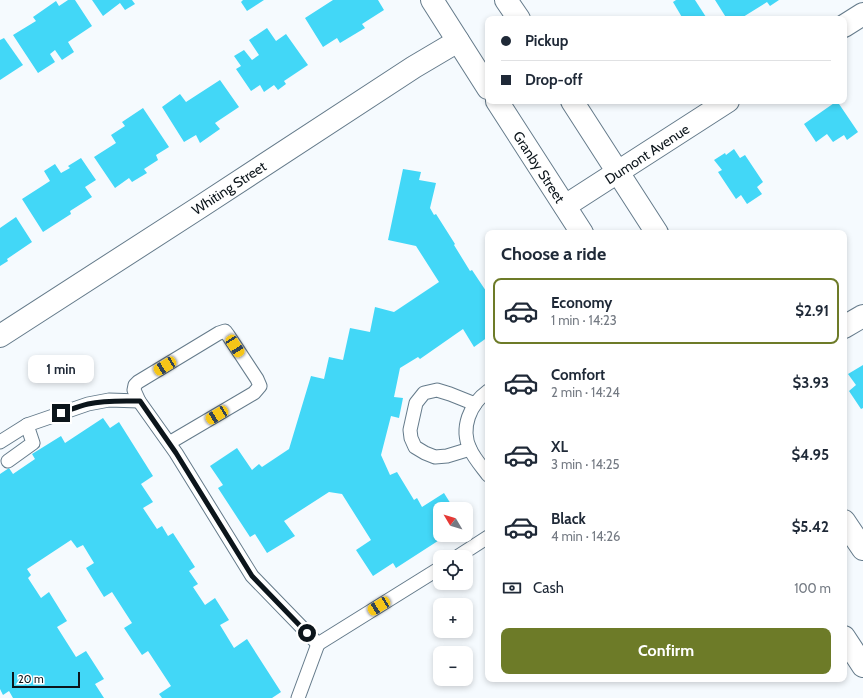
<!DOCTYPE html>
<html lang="en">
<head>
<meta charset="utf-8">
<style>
  :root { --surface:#fff; --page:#f6f6f7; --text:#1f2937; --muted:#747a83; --line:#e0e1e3; --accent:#6d7b28 }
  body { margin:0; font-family:Cabin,sans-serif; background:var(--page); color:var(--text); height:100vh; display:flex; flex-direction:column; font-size:15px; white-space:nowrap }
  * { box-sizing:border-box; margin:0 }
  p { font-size:13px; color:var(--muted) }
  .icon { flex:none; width:22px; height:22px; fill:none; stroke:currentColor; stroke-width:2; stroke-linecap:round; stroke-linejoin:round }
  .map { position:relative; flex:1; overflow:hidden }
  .drawer { position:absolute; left:485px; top:230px; width:362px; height:452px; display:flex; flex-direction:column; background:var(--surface); border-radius:8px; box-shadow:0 2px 6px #0003 }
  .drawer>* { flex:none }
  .top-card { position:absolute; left:485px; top:16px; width:362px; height:88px; border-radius:8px; box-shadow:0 2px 6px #0003; display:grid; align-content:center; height:88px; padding:0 16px; background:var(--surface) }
  .needle { width:26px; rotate:308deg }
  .buttons { position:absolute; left:433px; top:502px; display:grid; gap:8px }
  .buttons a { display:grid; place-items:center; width:40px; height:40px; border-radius:8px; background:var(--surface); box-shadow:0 2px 6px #0003; font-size:20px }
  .scale { position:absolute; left:12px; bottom:10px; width:68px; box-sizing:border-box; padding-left:4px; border:2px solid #0c151b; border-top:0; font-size:11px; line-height:14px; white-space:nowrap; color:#0c151b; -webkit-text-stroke:3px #fff; paint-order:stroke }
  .end { position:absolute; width:18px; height:18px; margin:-9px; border:5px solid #0c151b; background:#fff; box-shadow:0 0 0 2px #fff }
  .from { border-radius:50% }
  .bubble { position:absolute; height:28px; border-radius:8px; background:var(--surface); box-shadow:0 2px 6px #0003; font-size:13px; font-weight:700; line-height:28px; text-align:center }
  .car { position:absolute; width:12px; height:24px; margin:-12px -6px; border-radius:5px; box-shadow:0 0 3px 1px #0007; background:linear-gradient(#f5c518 24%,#345 0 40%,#f5c518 0 76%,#345 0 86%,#f5c518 0) }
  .top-card b { display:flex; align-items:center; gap:14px; height:38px; font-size:15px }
  .top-card b+b { border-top:1px solid var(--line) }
  .top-card i { width:10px; height:10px; background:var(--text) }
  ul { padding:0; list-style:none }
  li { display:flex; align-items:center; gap:12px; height:66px; margin:0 8px 6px; padding:0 8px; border:2px solid transparent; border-radius:8px }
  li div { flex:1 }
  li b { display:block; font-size:15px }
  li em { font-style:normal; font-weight:700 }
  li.current { border-color:var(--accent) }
  li>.icon { width:36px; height:36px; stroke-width:1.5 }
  h2 { padding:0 16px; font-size:18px; line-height:48px }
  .pay { display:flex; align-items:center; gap:10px; height:44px; padding:0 16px; font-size:15px }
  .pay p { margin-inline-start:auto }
  .cta { display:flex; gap:8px; margin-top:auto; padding:8px 16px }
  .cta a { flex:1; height:46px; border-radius:8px; background:var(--accent); color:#fff; font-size:16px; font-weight:700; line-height:46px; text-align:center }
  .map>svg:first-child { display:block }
</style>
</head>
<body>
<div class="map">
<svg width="863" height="698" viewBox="0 0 863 698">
  <rect width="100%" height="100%" fill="#f5fafe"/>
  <g fill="#42d7f7">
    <polygon points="68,0 75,0 92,26 68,42 74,52 62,60 55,50 50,54 55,62 38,73 13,35 36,21 33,17 56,1 59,6"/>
    <polygon points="92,0 132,0 135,4 125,10 120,3 103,16"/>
    <polygon points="243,0 264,0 247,11 241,2"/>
    <polygon points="333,0 378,0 384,10 362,24 365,28 340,43 337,38 323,47 305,18"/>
    <polygon points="676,0 695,0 706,17 703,19 683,19 673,2"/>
    <polygon points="715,0 779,0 770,6 767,2 743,17 744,19 727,19"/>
    <polygon points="267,28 276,41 286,34 308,65 284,81 286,84 278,90 274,85 264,92 260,85 251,91 236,69 241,66 234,56 244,50 252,60 259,55 249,40"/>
    <polygon points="4,38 23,65 0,80 0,40"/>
    <polygon points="220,80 239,107 215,123 220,129 200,143 196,135 184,142 162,107 180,94 186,102"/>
    <polygon points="837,101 858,132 847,140 844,135 833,142 827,134 816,142 804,124"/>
    <polygon points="143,108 169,147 156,155 158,160 144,169 147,173 132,182 129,178 115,188 94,157 116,143 111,135 125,126 122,122"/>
    <polygon points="734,149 740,158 745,155 763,182 757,187 762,194 747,204 741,195 736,199 718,172 722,170 714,160 725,153 726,155"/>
    <polygon points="81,158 96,180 85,187 92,197 70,211 71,214 43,232 22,199 50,181 44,171 55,164 61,173 70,168 68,166"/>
    <polygon points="403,169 421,172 419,180 436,183 430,208 434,215 436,214 455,244 454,245 470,271 472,270 488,294 488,337 474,347 463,329 420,359 418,357 400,368 394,397 403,398 399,418 391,416 381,455 390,475 397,472 414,500 417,498 422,507 444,493 454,509 440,509 440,535 442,535 444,537 396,568 393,563 373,576 356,550 371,540 342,494 329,492 284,521 295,536 267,553 255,534 250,537 218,488 223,485 210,466 237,448 252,470 259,464 262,467 289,449 311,376 324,379 329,357 343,360 350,328 370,332 375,307 394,312 439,282 416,246 388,240"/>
    <polygon points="16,217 32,242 7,259 8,261 0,266 0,228"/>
    <polygon points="863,365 863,408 861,409 849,391 856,385 848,374"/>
    <polygon points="103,418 110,428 119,422 153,476 141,484 153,502 143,508 157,529 162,526 168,536 173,533 195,567 189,571 198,584 193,587 205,605 215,598 229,620 220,625 234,648 247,639 281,692 272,698 162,698 159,694 171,686 148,651 142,655 124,628 132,623 112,592 104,597 86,568 94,563 83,545 77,548 71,540 27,569 31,575 28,578 41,598 49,592 67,621 57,627 76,657 86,651 104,679 95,684 104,698 13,698 9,691 3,695 0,689 0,474 9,468 13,474 35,459 32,454 61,436 65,443"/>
  </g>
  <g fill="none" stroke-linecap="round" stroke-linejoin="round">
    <g stroke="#657b8b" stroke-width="15">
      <g id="service">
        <path d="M488,391C470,404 460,428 470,449C474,458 482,467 488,475"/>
        <polyline points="0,442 27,425"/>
        <polyline points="169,443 254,393 260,386 257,379 228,335 225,331 219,333 138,382 135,385 134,390 139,401 176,453 252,576 318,644 440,568"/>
        <polyline points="470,449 447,456 435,457 425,453 415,447 411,438 410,430 416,403 424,393 437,390 450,394 475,404"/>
        <polyline points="8,461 33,443 27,425 88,404 109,400 139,401"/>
        <polyline points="457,557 488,537"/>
        <polyline points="298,698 318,644"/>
      </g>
    </g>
    <g stroke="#657b8b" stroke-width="24">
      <g id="minor">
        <polyline points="844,26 863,14"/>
        <polyline points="565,206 728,101"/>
        <polyline points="844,327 863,316"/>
        <polyline points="0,336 200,207 414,67 458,41"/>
      </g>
    </g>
    <g stroke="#657b8b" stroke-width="24">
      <g id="primary">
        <polyline points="432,0 488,88"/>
        <polyline points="506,0 519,19"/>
        <polyline points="497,101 582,233"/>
        <polyline points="572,101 657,233"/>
        <polyline points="844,521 863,549"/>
        <polyline points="844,637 863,666"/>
      </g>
    </g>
    <use href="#service" stroke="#fff" stroke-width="13"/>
    <use href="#minor" stroke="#fff" stroke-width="22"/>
    <use href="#primary" stroke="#fff" stroke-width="22"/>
  </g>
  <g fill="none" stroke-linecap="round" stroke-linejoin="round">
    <path stroke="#0c151b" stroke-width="5" d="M61,413C70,410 79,406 88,404C105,400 122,401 140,401L176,453L252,576L307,633"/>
  </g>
  <g text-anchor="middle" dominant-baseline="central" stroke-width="3.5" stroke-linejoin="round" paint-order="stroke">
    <g font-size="14" fill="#0c151b" stroke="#fff">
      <text transform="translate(647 154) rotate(-33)">Dumont Avenue</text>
      <text transform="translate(539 167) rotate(57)">Granby Street</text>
      <text transform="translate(229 188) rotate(-33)">Whiting Street</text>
    </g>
  </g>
</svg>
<div class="buttons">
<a><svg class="needle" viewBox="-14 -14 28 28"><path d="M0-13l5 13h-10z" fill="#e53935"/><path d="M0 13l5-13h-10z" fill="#747a83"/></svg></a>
<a><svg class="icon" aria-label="locate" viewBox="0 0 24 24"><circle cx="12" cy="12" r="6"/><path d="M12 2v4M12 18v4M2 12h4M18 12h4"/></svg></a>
<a>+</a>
<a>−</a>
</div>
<div class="scale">20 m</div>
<i class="end from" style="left:307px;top:633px"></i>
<i class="end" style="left:61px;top:413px"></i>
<div class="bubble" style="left:28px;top:355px;width:66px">1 min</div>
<i class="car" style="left:235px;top:346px;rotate:147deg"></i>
<i class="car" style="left:165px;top:366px;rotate:238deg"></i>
<i class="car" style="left:217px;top:415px;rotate:239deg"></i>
<i class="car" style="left:379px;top:606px;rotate:238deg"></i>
<div class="top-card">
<b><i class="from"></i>Pickup</b>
<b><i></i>Drop-off</b>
</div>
<section class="drawer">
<h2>Choose a ride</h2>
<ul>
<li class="current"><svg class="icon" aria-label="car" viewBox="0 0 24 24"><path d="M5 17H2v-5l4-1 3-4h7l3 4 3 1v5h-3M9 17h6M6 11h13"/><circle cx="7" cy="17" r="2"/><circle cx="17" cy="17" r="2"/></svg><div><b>Economy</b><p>1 min · 14:23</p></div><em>$2.91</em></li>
<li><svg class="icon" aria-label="car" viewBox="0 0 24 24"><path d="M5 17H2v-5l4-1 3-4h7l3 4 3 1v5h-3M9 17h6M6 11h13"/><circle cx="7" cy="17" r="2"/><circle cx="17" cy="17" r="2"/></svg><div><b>Comfort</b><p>2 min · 14:24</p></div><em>$3.93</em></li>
<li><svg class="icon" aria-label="car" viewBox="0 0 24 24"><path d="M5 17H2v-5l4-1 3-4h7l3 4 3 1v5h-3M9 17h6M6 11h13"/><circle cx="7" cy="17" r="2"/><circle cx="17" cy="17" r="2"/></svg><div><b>XL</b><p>3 min · 14:25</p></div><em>$4.95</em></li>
<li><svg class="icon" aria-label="car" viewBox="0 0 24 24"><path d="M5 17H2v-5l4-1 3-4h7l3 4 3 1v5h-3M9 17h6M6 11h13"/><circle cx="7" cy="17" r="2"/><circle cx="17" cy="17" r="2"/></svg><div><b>Black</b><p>4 min · 14:26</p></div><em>$5.42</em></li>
</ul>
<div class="pay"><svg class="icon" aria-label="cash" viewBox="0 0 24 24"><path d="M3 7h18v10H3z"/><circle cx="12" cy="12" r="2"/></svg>Cash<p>100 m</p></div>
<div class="cta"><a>Confirm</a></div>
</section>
</div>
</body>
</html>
